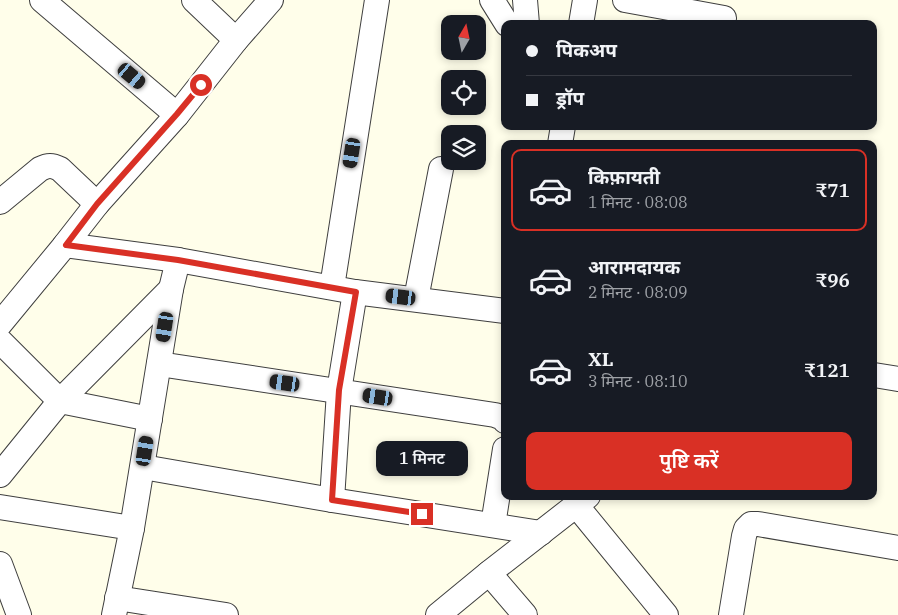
<!DOCTYPE html>
<html lang="hi">
<head>
<meta charset="utf-8">
<style>
  :root { --surface:#171b24; --page:#20242c; --text:#f1f3f6; --muted:#9ea1a6; --line:#363941; --accent:#d93025 }
  body { margin:0; font-family:"IBM Plex Serif","Noto Sans Devanagari",serif; background:var(--page); color:var(--text); height:100vh; display:flex; flex-direction:column; font-size:19px; white-space:nowrap }
  * { box-sizing:border-box; margin:0 }
  p { font-size:16px; color:var(--muted) }
  .icon { flex:none; width:28px; height:28px; fill:none; stroke:currentColor; stroke-width:2; stroke-linecap:round; stroke-linejoin:round }
  .map { position:relative; flex:1; overflow:hidden }
  .sheet { position:absolute; left:501px; top:140px; width:376px; height:360px; display:flex; flex-direction:column; background:var(--surface); border-radius:10px; box-shadow:0 2px 8px #0003 }
  .sheet>* { flex:none }
  .guide { position:absolute; left:501px; top:20px; width:376px; height:110px; border-radius:10px; box-shadow:0 2px 8px #0003; display:grid; align-content:center; height:110px; padding:0 25px; background:var(--surface) }
  .needle { width:32px; rotate:9deg }
  .fabs { position:absolute; left:441px; top:15px; display:grid; gap:10px }
  .fabs a { display:grid; place-items:center; width:45px; height:45px; border-radius:10px; background:var(--surface); box-shadow:0 2px 8px #0003; font-size:25px }
  .end { position:absolute; width:22px; height:22px; margin:-11px; border:6px solid #d93025; background:#fff; box-shadow:0 0 0 2px #fff }
  .from { border-radius:50% }
  .bubble { position:absolute; height:35px; border-radius:10px; background:var(--surface); box-shadow:0 2px 8px #0003; font-size:16px; font-weight:600; line-height:35px; text-align:center }
  .car { position:absolute; width:15px; height:30px; margin:-15px -8px; border-radius:6px; box-shadow:0 0 4px 1px #0007; background:linear-gradient(#222 24%,#8ab4d8 0 40%,#222 0 76%,#8ab4d8 0 86%,#222 0) }
  .guide b { display:flex; align-items:center; gap:18px; height:48px; font-size:19px }
  .guide b+b { border-top:1px solid var(--line) }
  .guide i { width:12px; height:12px; background:var(--text) }
  ul { padding:9px 0 0; list-style:none }
  li { display:flex; align-items:center; gap:15px; height:82px; margin:0 10px 8px; padding:0 15px; border:2px solid transparent; border-radius:10px }
  li div { flex:1 }
  li b { display:block; font-size:19px }
  li em { font-style:normal; font-weight:600 }
  li.current { border-color:var(--accent) }
  li>.icon { width:45px; height:45px; stroke-width:1.5 }
  .primary-button { display:flex; gap:10px; margin-top:auto; padding:10px 25px }
  .primary-button a { flex:1; height:58px; border-radius:10px; background:var(--accent); color:#fff; font-size:20px; font-weight:600; line-height:58px; text-align:center }
  .map>svg:first-child { display:block }
</style>
</head>
<body>
<div class="map">
<svg width="898" height="615" viewBox="0 0 898 615">
  <rect width="100%" height="100%" fill="#fffeea"/>
  <g fill="none" stroke-linecap="round" stroke-linejoin="round">
    <g stroke="#3f3f3f" stroke-width="26">
      <g id="minor">
        <polyline points="42,0 177,115"/>
        <polyline points="194,0 236,40"/>
        <polyline points="492,0 507,24"/>
        <polyline points="525,0 527,24"/>
        <polyline points="625,0 724,18"/>
        <polyline points="581,24 585,0"/>
        <polyline points="560,144 563,126"/>
        <path d="M0,202L40,169C48,165 52,165 60,169L97,204"/>
        <polyline points="65,245 178,260 355,292 505,311"/>
        <polyline points="332,287 377,0"/>
        <polyline points="416,299 441,169"/>
        <polyline points="0,324 65,245 97,204 177,115 236,40 271,0"/>
        <polyline points="0,341 60,401 150,419"/>
        <polyline points="159,364 495,415 503,418 505,421"/>
        <polyline points="874,375 898,379"/>
        <polyline points="143,467 332,500 541,533"/>
        <polyline points="0,475 60,401 171,289"/>
        <polyline points="332,500 339,391 355,292"/>
        <polyline points="576,505 666,615"/>
        <polyline points="0,507 132,528"/>
        <polyline points="493,525 505,449"/>
        <polyline points="0,564 19,615"/>
        <polyline points="489,573 525,615"/>
        <polyline points="117,598 226,615"/>
        <polyline points="114,615 132,528 171,289 178,260"/>
        <polyline points="438,615 489,573 588,496"/>
        <polyline points="731,615 744,536 746,529 751,524 758,524 898,548"/>
      </g>
    </g>
    <use href="#minor" stroke="#fff" stroke-width="24"/>
  </g>
  <g fill="none" stroke-linecap="round" stroke-linejoin="round">
    <polyline stroke="#d93025" stroke-width="6" points="201,85 177,114 97,204 66,245 178,260 356,292 339,390 332,500 422,514"/>
  </g>
</svg>
<div class="fabs">
<a><svg class="needle" viewBox="-14 -14 28 28"><path d="M0-13l5 13h-10z" fill="#e53935"/><path d="M0 13l5-13h-10z" fill="#9ea1a6"/></svg></a>
<a><svg class="icon" aria-label="locate" viewBox="0 0 24 24"><circle cx="12" cy="12" r="6"/><path d="M12 2v4M12 18v4M2 12h4M18 12h4"/></svg></a>
<a><svg class="icon" aria-label="layers" viewBox="0 0 24 24"><path d="M12 4l9 5-9 5-9-5zM3 14l9 5 9-5"/></svg></a>
</div>
<i class="end from" style="left:201px;top:85px"></i>
<i class="end" style="left:422px;top:514px"></i>
<div class="bubble" style="left:376px;top:441px;width:92px">1 मिनट</div>
<i class="car" style="left:132px;top:76px;rotate:130deg"></i>
<i class="car" style="left:352px;top:153px;rotate:189deg"></i>
<i class="car" style="left:401px;top:297px;rotate:277deg"></i>
<i class="car" style="left:165px;top:327px;rotate:189deg"></i>
<i class="car" style="left:285px;top:383px;rotate:278deg"></i>
<i class="car" style="left:378px;top:397px;rotate:279deg"></i>
<i class="car" style="left:145px;top:451px;rotate:9deg"></i>
<div class="guide">
<b><i class="from"></i>पिकअप</b>
<b><i></i>ड्रॉप</b>
</div>
<section class="sheet">
<ul>
<li class="current"><svg class="icon" aria-label="car" viewBox="0 0 24 24"><path d="M5 17H2v-5l4-1 3-4h7l3 4 3 1v5h-3M9 17h6M6 11h13"/><circle cx="7" cy="17" r="2"/><circle cx="17" cy="17" r="2"/></svg><div><b>किफ़ायती</b><p>1 मिनट · 08:08</p></div><em>₹71</em></li>
<li><svg class="icon" aria-label="car" viewBox="0 0 24 24"><path d="M5 17H2v-5l4-1 3-4h7l3 4 3 1v5h-3M9 17h6M6 11h13"/><circle cx="7" cy="17" r="2"/><circle cx="17" cy="17" r="2"/></svg><div><b>आरामदायक</b><p>2 मिनट · 08:09</p></div><em>₹96</em></li>
<li><svg class="icon" aria-label="car" viewBox="0 0 24 24"><path d="M5 17H2v-5l4-1 3-4h7l3 4 3 1v5h-3M9 17h6M6 11h13"/><circle cx="7" cy="17" r="2"/><circle cx="17" cy="17" r="2"/></svg><div><b>XL</b><p>3 मिनट · 08:10</p></div><em>₹121</em></li>
</ul>
<div class="primary-button"><a>पुष्टि करें</a></div>
</section>
</div>
</body>
</html>
